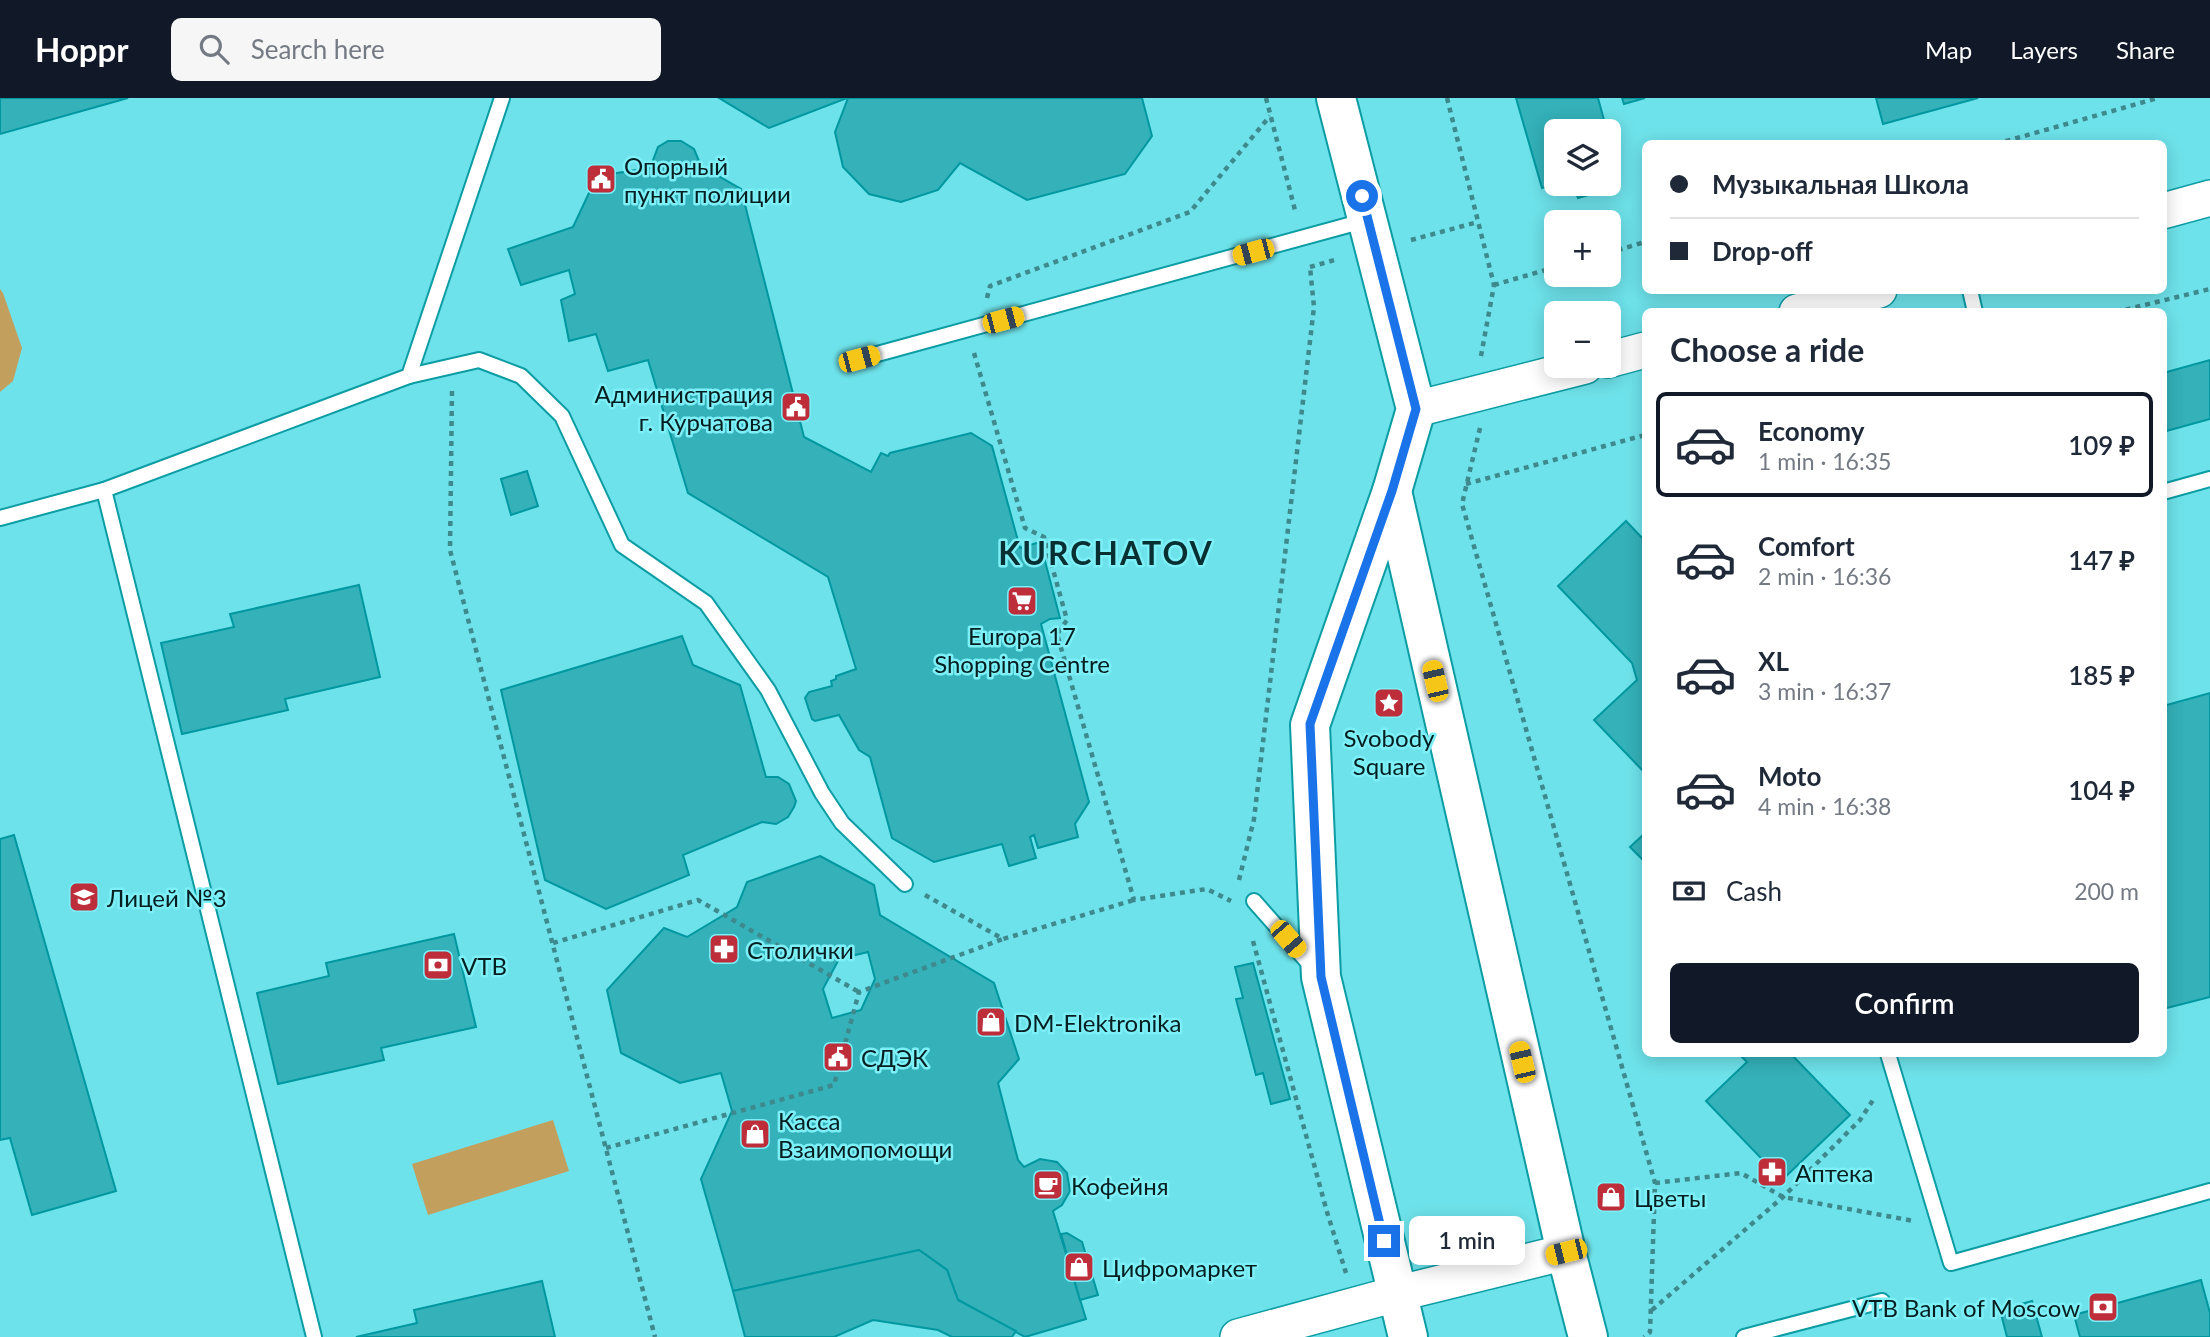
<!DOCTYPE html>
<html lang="en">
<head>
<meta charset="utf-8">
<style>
  :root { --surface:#fff; --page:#f6f6f7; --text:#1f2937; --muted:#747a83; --line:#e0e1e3; --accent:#111827 }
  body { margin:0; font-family:Lato,sans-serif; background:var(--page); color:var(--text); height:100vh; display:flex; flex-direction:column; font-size:26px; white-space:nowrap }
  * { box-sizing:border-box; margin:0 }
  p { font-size:23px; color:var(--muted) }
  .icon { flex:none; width:38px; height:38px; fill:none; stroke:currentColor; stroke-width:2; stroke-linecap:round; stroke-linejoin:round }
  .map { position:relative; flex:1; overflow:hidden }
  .side { position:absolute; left:1642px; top:210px; width:525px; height:749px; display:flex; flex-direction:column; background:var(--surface); border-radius:10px; box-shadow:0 4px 18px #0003 }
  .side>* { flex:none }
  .guide { position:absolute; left:1642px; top:42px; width:525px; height:154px; border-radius:10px; box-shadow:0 4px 18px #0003; display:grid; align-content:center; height:154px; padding:0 28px; background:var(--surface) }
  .tools { position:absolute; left:1544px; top:21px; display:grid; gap:14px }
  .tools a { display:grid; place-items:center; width:77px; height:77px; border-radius:10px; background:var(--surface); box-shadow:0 4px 18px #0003; font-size:35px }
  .end { position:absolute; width:32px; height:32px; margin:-16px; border:9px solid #1a73e8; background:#fff; box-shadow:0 0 0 4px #fff }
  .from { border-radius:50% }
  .bubble { position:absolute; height:49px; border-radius:10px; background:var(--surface); box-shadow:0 4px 18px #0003; font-size:23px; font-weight:600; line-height:49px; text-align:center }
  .car { position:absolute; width:21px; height:42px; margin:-21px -10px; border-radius:9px; box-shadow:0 0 5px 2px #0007; background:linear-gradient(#f5c518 24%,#345 0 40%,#f5c518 0 76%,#345 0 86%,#f5c518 0) }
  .guide b { display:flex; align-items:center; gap:24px; height:66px; font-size:26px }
  .guide b+b { border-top:2px solid var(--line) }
  .guide i { width:18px; height:18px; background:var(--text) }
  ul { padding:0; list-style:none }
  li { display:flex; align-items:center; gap:21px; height:105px; margin:0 14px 10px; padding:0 14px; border:4px solid transparent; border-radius:10px }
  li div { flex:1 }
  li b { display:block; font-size:26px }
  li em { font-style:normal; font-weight:600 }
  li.current { border-color:var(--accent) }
  li>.icon { width:63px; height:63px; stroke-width:1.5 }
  h2 { padding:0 28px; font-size:32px; line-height:84px }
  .pay { display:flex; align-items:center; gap:18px; height:77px; padding:0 28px; font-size:26px }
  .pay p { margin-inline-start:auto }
  .cta { display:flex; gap:14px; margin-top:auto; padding:14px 28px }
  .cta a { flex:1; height:80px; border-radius:10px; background:var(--accent); color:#fff; font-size:28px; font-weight:600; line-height:80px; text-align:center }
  header { display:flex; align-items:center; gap:42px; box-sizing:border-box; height:98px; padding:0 35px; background:var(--accent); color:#fff }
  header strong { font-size:33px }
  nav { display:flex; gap:38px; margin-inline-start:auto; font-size:24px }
  .search { width:490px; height:63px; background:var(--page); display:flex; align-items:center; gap:18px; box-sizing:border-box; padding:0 24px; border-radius:10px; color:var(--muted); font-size:26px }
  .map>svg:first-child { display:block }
</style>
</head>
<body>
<header>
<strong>Hoppr</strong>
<div class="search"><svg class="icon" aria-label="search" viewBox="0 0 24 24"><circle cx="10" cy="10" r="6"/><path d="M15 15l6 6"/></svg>Search here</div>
<nav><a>Map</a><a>Layers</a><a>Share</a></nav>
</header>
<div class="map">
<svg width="2210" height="1239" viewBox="0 0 2210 1239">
  <rect width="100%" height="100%" fill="#6ee2ea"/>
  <g fill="#c39f5e">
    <polygon points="0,191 3,195 22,250 13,283 0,294"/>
    <polygon points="553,1022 569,1073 428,1117 412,1066"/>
  </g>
  <g fill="#34b1b9" stroke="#0098a0" stroke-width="2" fill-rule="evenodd">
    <polygon points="0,0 128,0 0,36"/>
    <polygon points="719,0 847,0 769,30"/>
    <polygon points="848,0 1142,0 1152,38 1125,76 1027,102 960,65 938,92 901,104 869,96 843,69 835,34"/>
    <polygon points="1516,0 1598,0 1607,33 1556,33 1557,86 1542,90"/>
    <polygon points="1622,0 1645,0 1624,6"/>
    <polygon points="1876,0 1978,0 1883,26"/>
    <polygon points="1608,36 1617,69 1608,71"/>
    <polygon points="668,43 681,43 694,51 701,68 741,91 804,339 871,374 881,355 888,358 890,355 971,335 992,348 1020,450 1040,444 1060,520 1050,521 1041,526 1089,704 1075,726 1078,739 1038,750 1034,737 1030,739 1036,760 1009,768 1002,746 934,764 892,740 870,659 859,652 839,617 815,623 812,621 805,600 809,594 832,588 831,583 836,581 836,578 856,571 828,479 688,395 648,262 608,273 596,236 569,243 561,202 575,196 569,172 521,187 508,151 573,129 597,78 650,70 658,49"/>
    <polygon points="1573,86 1604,86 1606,92 1578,100"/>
    <polygon points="2210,262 2210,321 2163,334 2163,275"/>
    <polygon points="527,373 538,408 511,417 501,381"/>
    <polygon points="1626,423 1645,443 1645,675 1594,622 1637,582 1632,565 1558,488"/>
    <polygon points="359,487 380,579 285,601 288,612 182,636 161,545 234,529 230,516"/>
    <polygon points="682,538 693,567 740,587 766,679 778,679 789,686 796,703 794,709 788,719 776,726 762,724 683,757 689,777 606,811 545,782 501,592"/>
    <polygon points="2210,595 2210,899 2163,911 2163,608"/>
    <polygon points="1645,735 1645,764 1630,749"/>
    <polygon points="14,737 116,1093 32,1117 10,1040 0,1042 0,741"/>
    <path d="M820,758L874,787L880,817L994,885L1019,961L998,985L1018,1062L1024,1069L1040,1061L1057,1064L1067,1075L1070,1093L1062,1107L1053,1113L1086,1221L1025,1239L958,1202L947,1172L919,1152L733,1193L701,1081L732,1013L721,975L680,985L621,955L607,892L664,830L687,839L737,809L747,784ZM868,854L875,881L861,912L832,920L823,891L839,861Z"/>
    <polygon points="454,836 476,929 381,950 384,962 278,986 257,895 329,878 326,865"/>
    <polygon points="1253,865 1290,1001 1271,1006 1263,975 1256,977 1236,901 1243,900 1235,869"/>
    <polygon points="1739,956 1791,956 1850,1017 1782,1082 1706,1003 1747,964"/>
    <polygon points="1067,1135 1082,1144 1098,1197 1080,1202 1061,1136"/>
    <polygon points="919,1152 947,1172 958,1202 1016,1233 1012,1239 952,1239 938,1232 873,1222 834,1239 745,1239 733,1193"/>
    <polygon points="2201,1182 2210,1215 2210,1239 2080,1239 2074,1217"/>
    <polygon points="542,1183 555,1239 356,1239 417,1225 414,1212"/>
    <polygon points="2032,1203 2042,1239 2007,1239 2000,1212"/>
  </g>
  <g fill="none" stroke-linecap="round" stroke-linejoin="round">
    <g stroke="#0c9ca4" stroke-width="18">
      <g id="service">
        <polyline points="1970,192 1975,214"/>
        <polyline points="859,261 1367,122"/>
        <polyline points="409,278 479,262 521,278 562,318 622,447 706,505 768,592 822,695 842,725 905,786"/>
        <polyline points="2163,394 2210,381"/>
        <polyline points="0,420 104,392"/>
        <polyline points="1254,803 1313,870"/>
        <polyline points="1888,956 1951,1165 2210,1093"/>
        <polyline points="314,1239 104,392 409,278 502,0"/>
        <polyline points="1744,1239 1882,1203"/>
      </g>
    </g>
    <g stroke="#0c9ca4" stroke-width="38">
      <g id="tertiary">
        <polyline points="2163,113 2210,100"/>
        <polyline points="1797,214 1879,192"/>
        <polyline points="1608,262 1645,252"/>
        <polyline points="1416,311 1585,268"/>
        <polyline points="1238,1239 1396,1196 1566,1154"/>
      </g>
    </g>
    <g stroke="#0c9ca4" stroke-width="42">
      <g id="secondary">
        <polyline points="1336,0 1416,311 1392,393 1310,627 1321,879 1408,1239"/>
        <polyline points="1392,393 1566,1154 1588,1239"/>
      </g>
    </g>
    <g stroke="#3e898e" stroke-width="4.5" stroke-dasharray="5 5" stroke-linecap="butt">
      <polyline points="1266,0 1296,116"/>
      <polyline points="1447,0 1494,187 1481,258"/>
      <polyline points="1996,46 2158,0"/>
      <polyline points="1411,142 1478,124"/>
      <polyline points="1608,155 1645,144"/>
      <polyline points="1310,169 1338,161"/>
      <polyline points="1494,187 1556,169"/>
      <polyline points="987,200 990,188 1190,114 1270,18"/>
      <polyline points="2116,214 2210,191"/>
      <polyline points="974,255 1025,430 1044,439 1067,522 1057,536 1134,802 1207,791 1231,803"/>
      <polyline points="452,293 450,452 655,1239"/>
      <polyline points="1480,330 1462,406 1655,1085 1650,1234 1644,1239"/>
      <polyline points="1466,386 1645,337"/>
      <polyline points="1239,782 1254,721 1314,209 1310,169"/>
      <polyline points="925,797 1003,841 1134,802"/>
      <polyline points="1253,843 1327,1114 1346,1175"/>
      <polyline points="553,845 698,802 859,894"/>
      <polyline points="606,1050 834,987 859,894 1003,841"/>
      <polyline points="1655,1085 1741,1075 1783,1099 1914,1123"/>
      <polyline points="1652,1212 1783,1099 1860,1022 1875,999"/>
    </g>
    <use href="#service" stroke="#fff" stroke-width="14"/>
    <use href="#tertiary" stroke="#fff" stroke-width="35"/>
    <use href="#secondary" stroke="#fff" stroke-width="38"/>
  </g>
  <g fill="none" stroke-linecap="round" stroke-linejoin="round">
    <polyline stroke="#1a73e8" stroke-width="9" points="1362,98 1416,311 1392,393 1310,626 1321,879 1384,1143"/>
  </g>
  <defs>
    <g id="civic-square" transform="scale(1.575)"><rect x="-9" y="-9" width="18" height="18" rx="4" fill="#bd2d3a" stroke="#7ceff7"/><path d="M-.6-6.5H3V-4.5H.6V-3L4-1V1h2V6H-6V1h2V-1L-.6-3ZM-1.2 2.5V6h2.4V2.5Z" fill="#fff"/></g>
    <g id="supermarket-square" transform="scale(1.575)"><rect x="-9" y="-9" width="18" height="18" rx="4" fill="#bd2d3a" stroke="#7ceff7"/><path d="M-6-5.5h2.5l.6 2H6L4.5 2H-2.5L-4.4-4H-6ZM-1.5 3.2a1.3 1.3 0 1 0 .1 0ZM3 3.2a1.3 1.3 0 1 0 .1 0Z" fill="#fff"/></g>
    <g id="sight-square" transform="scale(1.575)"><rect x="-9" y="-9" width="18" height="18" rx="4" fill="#bd2d3a" stroke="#7ceff7"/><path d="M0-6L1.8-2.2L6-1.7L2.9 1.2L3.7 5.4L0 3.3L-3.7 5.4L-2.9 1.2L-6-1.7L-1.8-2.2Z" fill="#fff"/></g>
    <g id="school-square" transform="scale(1.575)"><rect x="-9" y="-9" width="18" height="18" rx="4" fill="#bd2d3a" stroke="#7ceff7"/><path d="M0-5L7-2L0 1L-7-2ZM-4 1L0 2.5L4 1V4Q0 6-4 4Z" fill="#fff"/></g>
    <g id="pharmacy-square" transform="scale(1.575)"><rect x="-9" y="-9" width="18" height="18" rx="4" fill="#bd2d3a" stroke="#7ceff7"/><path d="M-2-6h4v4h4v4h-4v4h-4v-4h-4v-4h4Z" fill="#fff"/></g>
    <g id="bank-square" transform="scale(1.575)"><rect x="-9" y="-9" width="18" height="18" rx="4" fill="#bd2d3a" stroke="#7ceff7"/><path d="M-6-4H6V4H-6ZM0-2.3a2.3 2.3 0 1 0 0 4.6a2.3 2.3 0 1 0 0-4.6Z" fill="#fff"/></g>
    <g id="shop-square" transform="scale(1.575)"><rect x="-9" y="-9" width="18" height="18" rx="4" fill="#bd2d3a" stroke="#7ceff7"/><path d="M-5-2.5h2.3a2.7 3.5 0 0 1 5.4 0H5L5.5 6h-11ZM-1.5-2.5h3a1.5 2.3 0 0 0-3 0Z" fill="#fff"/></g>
    <g id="cafe-square" transform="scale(1.575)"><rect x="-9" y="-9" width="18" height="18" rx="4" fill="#bd2d3a" stroke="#7ceff7"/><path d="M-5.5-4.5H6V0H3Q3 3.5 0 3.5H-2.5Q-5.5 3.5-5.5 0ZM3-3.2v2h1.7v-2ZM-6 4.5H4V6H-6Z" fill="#fff"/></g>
  </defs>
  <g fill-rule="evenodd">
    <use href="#civic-square" x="601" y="81"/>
    <use href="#civic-square" x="796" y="309"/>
    <use href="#supermarket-square" x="1022" y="503"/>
    <use href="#sight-square" x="1389" y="605"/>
    <use href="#school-square" x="84" y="799"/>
    <use href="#pharmacy-square" x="724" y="851"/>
    <use href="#bank-square" x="438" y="867"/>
    <use href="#shop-square" x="991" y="924"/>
    <use href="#civic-square" x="838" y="959"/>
    <use href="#shop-square" x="755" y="1036"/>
    <use href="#pharmacy-square" x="1772" y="1074"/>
    <use href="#cafe-square" x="1048" y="1087"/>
    <use href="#shop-square" x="1611" y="1099"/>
    <use href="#shop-square" x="1079" y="1169"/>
    <use href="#bank-square" x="2103" y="1209"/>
  </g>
  <g text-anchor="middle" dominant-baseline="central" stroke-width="5" stroke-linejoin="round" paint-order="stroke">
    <g font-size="24" fill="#051f21" stroke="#7ceff7" text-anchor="start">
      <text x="624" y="67">Опорный<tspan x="624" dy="28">пункт полиции</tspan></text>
      <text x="773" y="295" text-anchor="end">Администрация<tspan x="773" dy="28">г. Курчатова</tspan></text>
      <text x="1022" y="537" text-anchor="middle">Europa 17<tspan x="1022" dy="28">Shopping Centre</tspan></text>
      <text x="1389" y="639" text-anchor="middle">Svobody<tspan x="1389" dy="28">Square</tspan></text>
      <text x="107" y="799">Лицей №3</text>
      <text x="747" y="851">Столички</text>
      <text x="461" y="867">VTB</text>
      <text x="1014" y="924">DM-Elektronika</text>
      <text x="861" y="959">СДЭК</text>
      <text x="778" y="1022">Касса<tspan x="778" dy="28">Взаимопомощи</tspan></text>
      <text x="1795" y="1074">Аптека</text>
      <text x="1071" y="1087">Кофейня</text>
      <text x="1634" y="1099">Цветы</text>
      <text x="1102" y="1169">Цифромаркет</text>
      <text x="2080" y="1209" text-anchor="end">VTB Bank of Moscow</text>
    </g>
    <g font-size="32" font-weight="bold" letter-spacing="2" fill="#082f32" stroke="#7ceff7">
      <text x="1106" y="454">KURCHATOV</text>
    </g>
  </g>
</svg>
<div class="tools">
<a><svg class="icon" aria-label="layers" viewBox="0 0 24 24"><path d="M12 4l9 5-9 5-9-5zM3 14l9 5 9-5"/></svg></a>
<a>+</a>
<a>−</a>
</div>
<i class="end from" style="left:1362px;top:98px"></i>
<i class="end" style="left:1384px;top:1143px"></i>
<div class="bubble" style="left:1409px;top:1118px;width:116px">1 min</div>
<i class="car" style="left:1253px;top:154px;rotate:255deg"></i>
<i class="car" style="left:1003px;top:222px;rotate:75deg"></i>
<i class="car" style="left:859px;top:261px;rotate:75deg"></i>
<i class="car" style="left:1435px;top:583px;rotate:347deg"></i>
<i class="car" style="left:1288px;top:841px;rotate:139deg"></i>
<i class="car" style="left:1522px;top:964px;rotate:347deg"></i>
<i class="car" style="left:1566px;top:1154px;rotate:256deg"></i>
<div class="guide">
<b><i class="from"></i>Музыкальная Школа</b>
<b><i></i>Drop-off</b>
</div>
<section class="side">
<h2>Choose a ride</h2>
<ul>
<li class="current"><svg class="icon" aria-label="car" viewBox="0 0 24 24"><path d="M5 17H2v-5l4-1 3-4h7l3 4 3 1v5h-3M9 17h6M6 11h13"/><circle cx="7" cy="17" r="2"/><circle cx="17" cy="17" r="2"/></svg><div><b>Economy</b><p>1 min · 16:35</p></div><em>109 ₽</em></li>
<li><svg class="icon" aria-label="car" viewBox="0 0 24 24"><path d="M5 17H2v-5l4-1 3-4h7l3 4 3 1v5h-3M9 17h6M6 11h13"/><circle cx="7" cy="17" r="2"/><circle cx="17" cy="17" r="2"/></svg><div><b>Comfort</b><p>2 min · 16:36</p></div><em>147 ₽</em></li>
<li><svg class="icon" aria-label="car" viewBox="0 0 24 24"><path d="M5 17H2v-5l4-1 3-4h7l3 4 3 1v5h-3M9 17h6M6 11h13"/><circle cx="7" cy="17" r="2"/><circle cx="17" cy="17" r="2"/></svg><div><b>XL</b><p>3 min · 16:37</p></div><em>185 ₽</em></li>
<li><svg class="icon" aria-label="car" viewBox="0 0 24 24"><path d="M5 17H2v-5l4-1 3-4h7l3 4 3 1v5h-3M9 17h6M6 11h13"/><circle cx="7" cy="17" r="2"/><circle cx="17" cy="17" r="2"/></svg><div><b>Moto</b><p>4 min · 16:38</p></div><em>104 ₽</em></li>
</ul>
<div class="pay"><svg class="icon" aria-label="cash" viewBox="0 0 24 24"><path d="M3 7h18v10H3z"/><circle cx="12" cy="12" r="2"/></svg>Cash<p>200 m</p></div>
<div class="cta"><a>Confirm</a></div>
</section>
</div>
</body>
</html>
